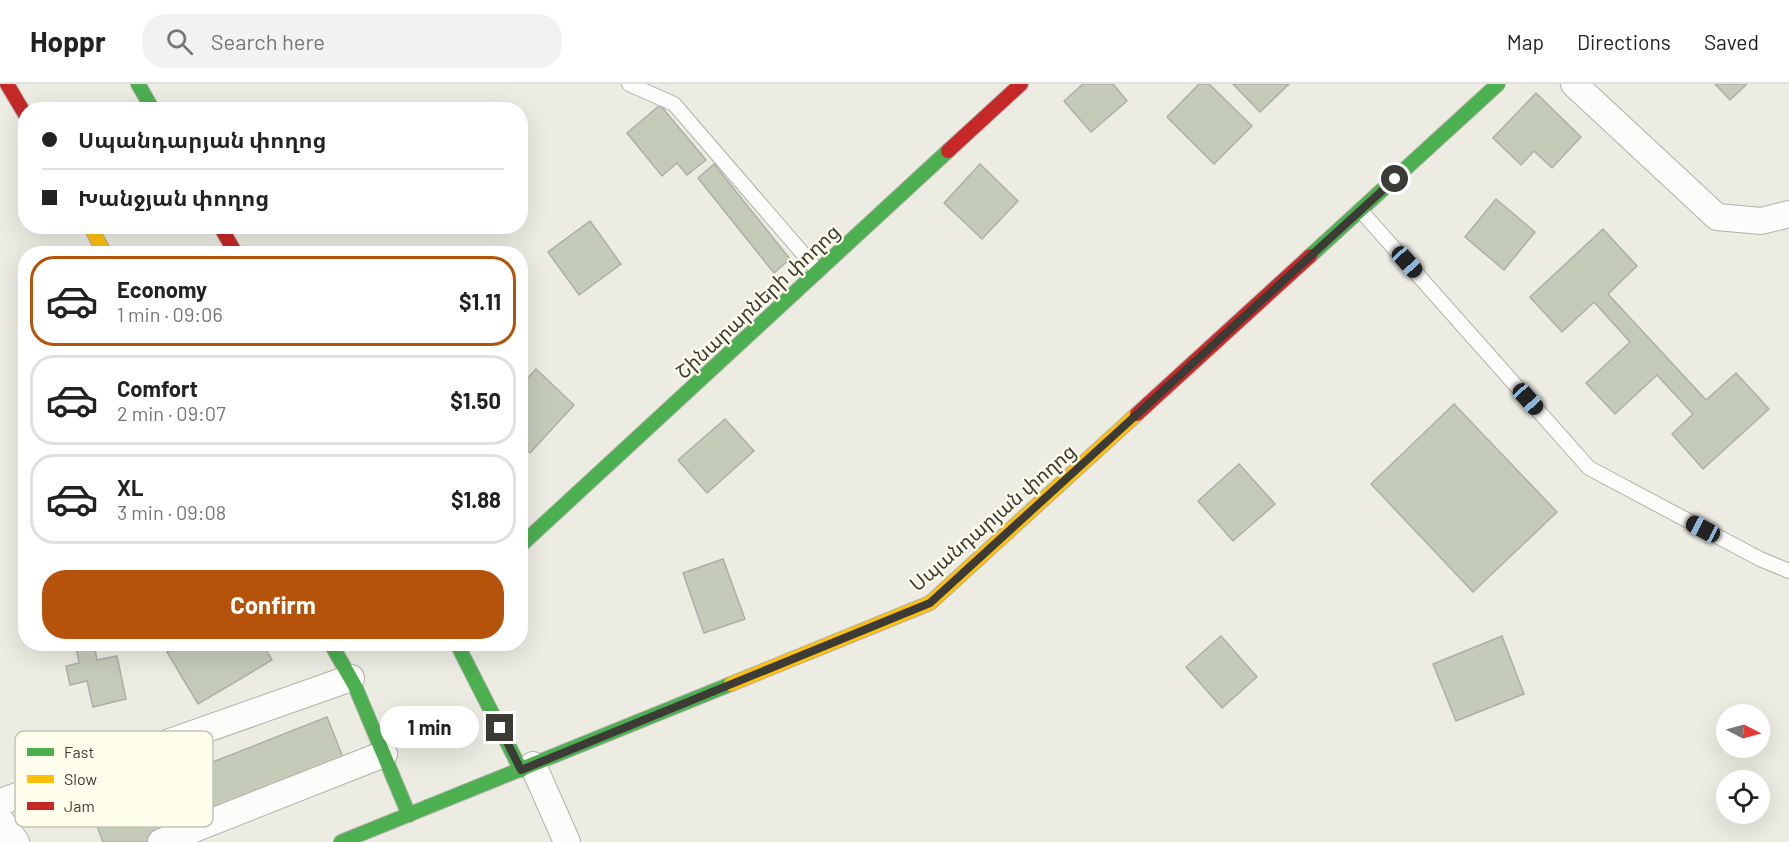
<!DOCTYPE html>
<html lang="en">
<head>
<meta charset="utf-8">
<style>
  :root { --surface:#fff; --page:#f2f2f2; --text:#222; --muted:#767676; --line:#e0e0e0; --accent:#b45309 }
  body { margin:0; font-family:Barlow,"Noto Sans Armenian",sans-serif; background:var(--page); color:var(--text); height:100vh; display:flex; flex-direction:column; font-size:22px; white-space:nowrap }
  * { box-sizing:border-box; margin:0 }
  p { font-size:20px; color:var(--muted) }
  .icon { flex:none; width:33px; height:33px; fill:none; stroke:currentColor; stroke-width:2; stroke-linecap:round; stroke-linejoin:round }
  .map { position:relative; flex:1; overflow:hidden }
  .details { position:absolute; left:18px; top:162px; width:510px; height:405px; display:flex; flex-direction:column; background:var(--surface); border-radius:24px; box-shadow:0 6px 24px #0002 }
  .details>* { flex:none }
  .banner { position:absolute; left:18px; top:18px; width:510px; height:132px; border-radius:24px; box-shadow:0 6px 24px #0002; display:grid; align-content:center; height:132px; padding:0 24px; background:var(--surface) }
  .needle { width:39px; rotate:96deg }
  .buttons { position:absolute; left:1716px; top:620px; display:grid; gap:12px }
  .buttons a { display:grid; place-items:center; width:54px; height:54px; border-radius:50%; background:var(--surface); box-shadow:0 6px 24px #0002; font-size:30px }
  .end { position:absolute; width:27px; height:27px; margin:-14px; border:8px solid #3c3b35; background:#fff; box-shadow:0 0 0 3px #fff }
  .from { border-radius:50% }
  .bubble { position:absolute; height:42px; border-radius:21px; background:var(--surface); box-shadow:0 6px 24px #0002; font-size:20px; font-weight:700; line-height:42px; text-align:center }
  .car { position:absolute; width:18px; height:36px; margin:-18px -9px; border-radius:8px; box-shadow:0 0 4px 2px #0007; background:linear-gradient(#222 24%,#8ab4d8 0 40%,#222 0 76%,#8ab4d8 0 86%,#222 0) }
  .banner b { display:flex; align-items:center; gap:21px; height:57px; font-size:22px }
  .banner b+b { border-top:2px solid var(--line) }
  .banner i { width:15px; height:15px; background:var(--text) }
  ul { padding:10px 0 0; list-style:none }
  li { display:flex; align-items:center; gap:18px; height:90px; margin:0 12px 9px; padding:0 12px; border:3px solid var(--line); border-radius:24px }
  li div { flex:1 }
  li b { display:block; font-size:22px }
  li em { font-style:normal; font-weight:700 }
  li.selected { border-color:var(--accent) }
  li>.icon { width:54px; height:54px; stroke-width:1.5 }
  .button { display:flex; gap:12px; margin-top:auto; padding:12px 24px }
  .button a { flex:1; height:69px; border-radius:24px; background:var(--accent); color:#fff; font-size:24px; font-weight:700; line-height:69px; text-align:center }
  header { display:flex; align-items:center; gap:36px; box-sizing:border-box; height:84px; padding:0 30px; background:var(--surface); border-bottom:2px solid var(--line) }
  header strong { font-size:28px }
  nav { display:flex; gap:33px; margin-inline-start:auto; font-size:21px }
  .search { width:420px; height:54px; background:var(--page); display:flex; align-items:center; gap:15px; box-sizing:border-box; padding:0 21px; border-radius:24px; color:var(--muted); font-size:22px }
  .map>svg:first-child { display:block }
</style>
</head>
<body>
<header>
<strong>Hoppr</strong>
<div class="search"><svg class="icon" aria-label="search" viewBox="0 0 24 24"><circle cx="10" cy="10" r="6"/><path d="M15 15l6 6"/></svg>Search here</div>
<nav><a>Map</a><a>Directions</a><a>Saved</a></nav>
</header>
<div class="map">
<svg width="1789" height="758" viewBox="0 0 1789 758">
  <rect width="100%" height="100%" fill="#edece3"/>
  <g fill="#c5cbb9" stroke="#aeaea8" stroke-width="1.5">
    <polygon points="1083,0 1113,0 1127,17 1091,48 1064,17"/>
    <polygon points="1199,0 1209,0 1252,42 1214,80 1167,33"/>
    <polygon points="1233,0 1289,0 1260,28"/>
    <polygon points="1715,0 1747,0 1730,16"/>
    <polygon points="1536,9 1581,53 1552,84 1534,67 1521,81 1493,54"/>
    <polygon points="660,21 706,76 687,91 677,79 662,92 627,49"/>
    <polygon points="714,80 790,175 774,189 698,94"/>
    <polygon points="980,80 1018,117 982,155 944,119"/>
    <polygon points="1496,115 1535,148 1504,186 1465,153"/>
    <polygon points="590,137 621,180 579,211 548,168"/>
    <polygon points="1603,145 1637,182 1608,210 1706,316 1736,289 1769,325 1703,385 1672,350 1693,330 1657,291 1615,330 1586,299 1630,258 1594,218 1562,248 1530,213"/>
    <polygon points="536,285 574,321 530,369 520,360 520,302"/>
    <polygon points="1454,320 1557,428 1473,508 1371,400"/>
    <polygon points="725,335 754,367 707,409 678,376"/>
    <polygon points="1239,380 1275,420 1233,457 1198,417"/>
    <polygon points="723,475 745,535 704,549 683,489"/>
    <polygon points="1221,552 1257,593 1222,624 1186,583"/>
    <polygon points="1502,552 1524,610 1456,637 1433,580"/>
    <polygon points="94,560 97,576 117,572 126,615 93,623 87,597 70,601 66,582 79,579 76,563"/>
    <polygon points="182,560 263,560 272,576 198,620 167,568"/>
    <polygon points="327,633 346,681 151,758 103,758 91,726"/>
  </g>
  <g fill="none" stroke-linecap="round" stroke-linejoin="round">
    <g stroke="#b1b1aa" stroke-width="16">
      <g id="lane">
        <polyline points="629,0 674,20 818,187"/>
        <polyline points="1361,127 1589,384 1760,475 1789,487"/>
      </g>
    </g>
    <g stroke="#b1b1aa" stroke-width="28">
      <g id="street">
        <polyline points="1574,0 1717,133 1761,137 1789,130"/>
        <polyline points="533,681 567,758"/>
        <polyline points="0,718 351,594"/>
        <polyline points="0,736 16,758"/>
        <polyline points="161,758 384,670"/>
      </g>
    </g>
    <g stroke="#b1b1aa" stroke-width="16">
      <g id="fast">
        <polyline points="138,0 153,26"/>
        <polyline points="1310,172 1498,0"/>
        <polyline points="520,462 948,67"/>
        <polyline points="331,560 355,602 409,731"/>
        <polyline points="457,560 521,686"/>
        <polyline points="341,758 731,600"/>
      </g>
    </g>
    <g stroke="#b1b1aa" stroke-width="16">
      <g id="slow">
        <polyline points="90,142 105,170"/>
        <polyline points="731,600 930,519 1137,330"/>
      </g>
    </g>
    <g stroke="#b1b1aa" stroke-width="16">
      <g id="jam">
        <polyline points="7,0 26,32"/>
        <polyline points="948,67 1021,0"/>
        <polyline points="220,142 236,170"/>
        <polyline points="1137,330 1310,172"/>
      </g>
    </g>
    <use href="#lane" stroke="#fcfcfb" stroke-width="14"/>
    <use href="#street" stroke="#fcfcfb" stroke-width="26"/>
    <use href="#fast" stroke="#4caf50" stroke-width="14"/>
    <use href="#slow" stroke="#ffc107" stroke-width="14"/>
    <use href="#jam" stroke="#c62828" stroke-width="14"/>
  </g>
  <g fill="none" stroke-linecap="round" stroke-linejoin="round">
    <polyline stroke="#3c3b35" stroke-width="8" points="500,644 521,686 930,519 1395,95"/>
  </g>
  <g text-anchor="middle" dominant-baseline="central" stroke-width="4.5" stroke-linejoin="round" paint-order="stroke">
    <g font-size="20" fill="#3c3b35" stroke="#fffdec">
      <text transform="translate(757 217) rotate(-43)">Շինարարների փողոց</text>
      <text transform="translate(992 433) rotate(-41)">Սպանդարյան փողոց</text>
    </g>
  </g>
  <rect x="15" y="647" width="198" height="96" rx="9" fill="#fffdec" stroke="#c4c3b5" stroke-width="1.5"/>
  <rect x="27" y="664" width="27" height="8" fill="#4caf50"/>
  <rect x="27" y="691" width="27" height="8" fill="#ffc107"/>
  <rect x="27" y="718" width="27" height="8" fill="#c62828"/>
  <g font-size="16" fill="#3c3b35">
    <text x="64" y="674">Fast</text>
    <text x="64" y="701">Slow</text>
    <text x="64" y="728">Jam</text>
  </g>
</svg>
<div class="buttons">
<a><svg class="needle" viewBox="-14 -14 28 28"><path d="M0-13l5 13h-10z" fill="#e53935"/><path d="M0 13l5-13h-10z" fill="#767676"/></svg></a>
<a><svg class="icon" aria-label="locate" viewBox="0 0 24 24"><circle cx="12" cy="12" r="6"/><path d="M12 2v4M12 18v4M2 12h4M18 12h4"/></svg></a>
</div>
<i class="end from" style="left:1395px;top:95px"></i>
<i class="end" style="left:500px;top:644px"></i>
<div class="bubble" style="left:380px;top:622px;width:99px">1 min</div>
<i class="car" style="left:1407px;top:178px;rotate:138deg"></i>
<i class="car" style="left:1528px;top:315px;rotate:138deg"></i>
<i class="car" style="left:1703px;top:445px;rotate:298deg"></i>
<div class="banner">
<b><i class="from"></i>Սպանդարյան փողոց</b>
<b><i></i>Խանջյան փողոց</b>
</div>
<section class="details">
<ul>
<li class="selected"><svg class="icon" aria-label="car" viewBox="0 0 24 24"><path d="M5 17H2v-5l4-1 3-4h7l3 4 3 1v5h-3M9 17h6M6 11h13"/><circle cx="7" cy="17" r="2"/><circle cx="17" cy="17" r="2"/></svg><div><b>Economy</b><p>1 min · 09:06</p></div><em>$1.11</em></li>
<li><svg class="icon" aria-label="car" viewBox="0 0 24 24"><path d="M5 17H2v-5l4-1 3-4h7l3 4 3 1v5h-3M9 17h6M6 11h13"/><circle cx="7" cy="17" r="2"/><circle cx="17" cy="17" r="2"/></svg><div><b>Comfort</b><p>2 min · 09:07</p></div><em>$1.50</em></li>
<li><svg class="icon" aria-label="car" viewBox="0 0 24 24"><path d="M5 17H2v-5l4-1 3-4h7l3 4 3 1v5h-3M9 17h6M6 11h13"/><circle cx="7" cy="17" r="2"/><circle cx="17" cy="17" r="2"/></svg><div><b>XL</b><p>3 min · 09:08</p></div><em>$1.88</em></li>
</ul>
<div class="button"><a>Confirm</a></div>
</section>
</div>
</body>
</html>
